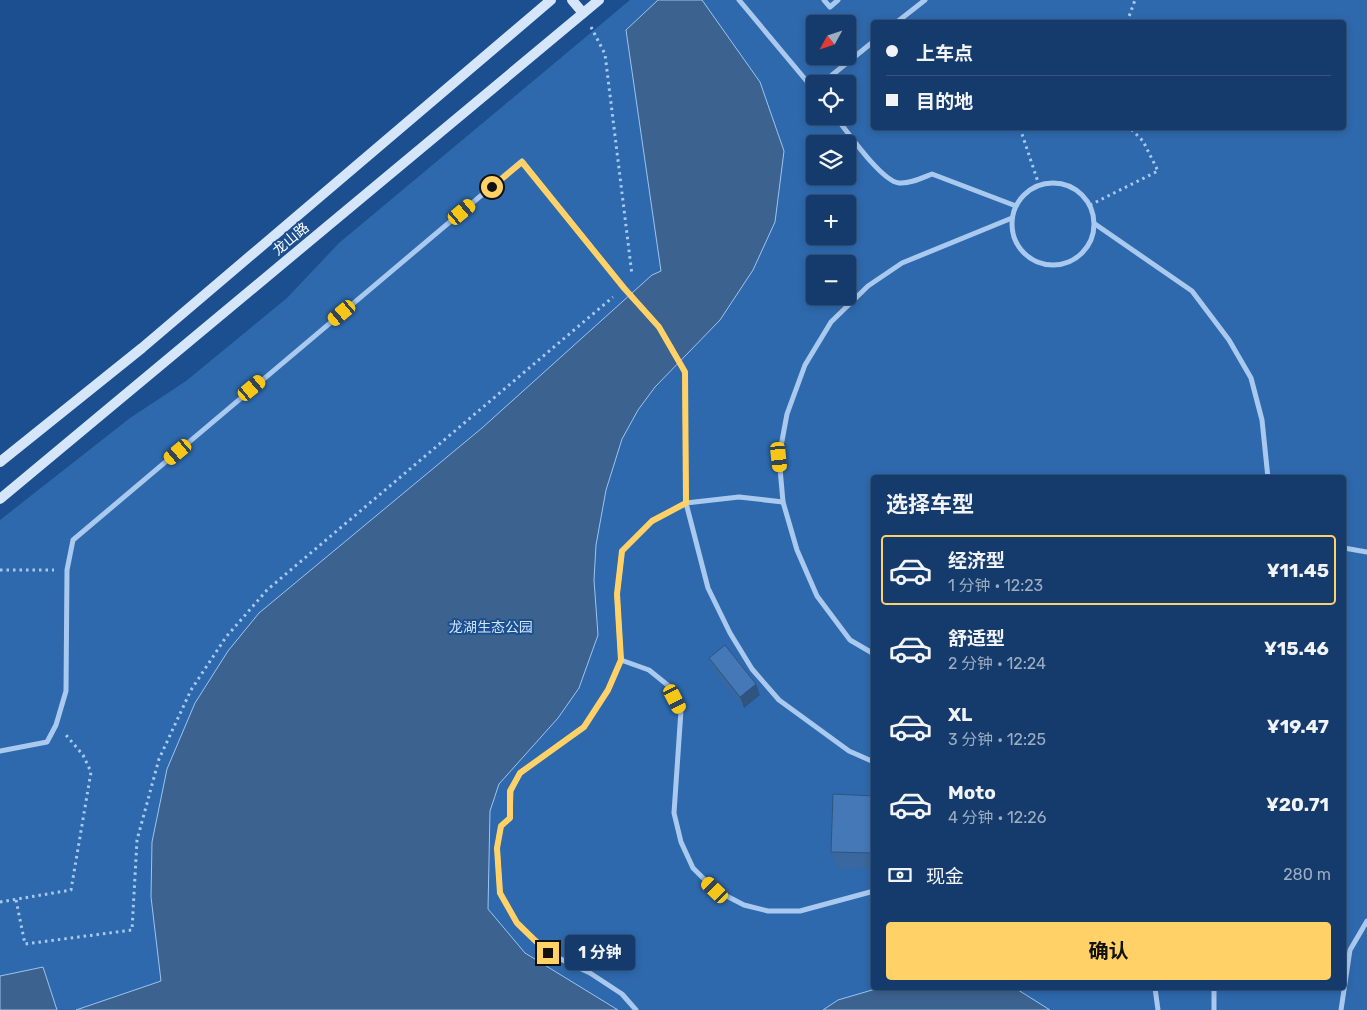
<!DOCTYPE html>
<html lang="zh">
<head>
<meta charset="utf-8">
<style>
  :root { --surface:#143b6b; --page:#1d4271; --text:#f1f3f6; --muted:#9dadc1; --line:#33557e; --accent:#ffd166 }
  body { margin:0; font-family:Rubik,"Noto Sans SC",sans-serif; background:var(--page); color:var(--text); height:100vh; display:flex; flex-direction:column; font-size:19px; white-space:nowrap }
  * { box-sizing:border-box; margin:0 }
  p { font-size:16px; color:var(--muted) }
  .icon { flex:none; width:28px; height:28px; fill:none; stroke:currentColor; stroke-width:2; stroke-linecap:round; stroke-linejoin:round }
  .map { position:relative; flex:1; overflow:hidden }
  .side { position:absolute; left:871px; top:475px; width:475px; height:515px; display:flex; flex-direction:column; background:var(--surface); border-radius:5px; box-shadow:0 2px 8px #0003,0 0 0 1px var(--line) }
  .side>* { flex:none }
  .top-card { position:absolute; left:871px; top:20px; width:475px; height:110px; border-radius:5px; box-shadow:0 2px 8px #0003,0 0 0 1px var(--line); display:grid; align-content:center; height:110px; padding:0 15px; background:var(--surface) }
  .needle { width:32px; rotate:230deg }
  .controls { position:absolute; left:806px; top:15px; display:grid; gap:10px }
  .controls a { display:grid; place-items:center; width:50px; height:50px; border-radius:5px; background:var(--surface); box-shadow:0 2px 8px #0003,0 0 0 1px var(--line); font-size:25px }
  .end { position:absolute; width:22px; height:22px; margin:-11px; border:6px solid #ffd166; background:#111; box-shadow:0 0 0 2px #111 }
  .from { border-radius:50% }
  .bubble { position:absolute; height:35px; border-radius:5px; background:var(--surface); box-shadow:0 2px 8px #0003,0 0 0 1px var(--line); font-size:16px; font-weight:700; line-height:35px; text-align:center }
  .car { position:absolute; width:15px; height:30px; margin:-15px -8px; border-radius:6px; box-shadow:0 0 4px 1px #0007; background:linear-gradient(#f5c518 24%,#345 0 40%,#f5c518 0 76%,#345 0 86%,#f5c518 0) }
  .top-card b { display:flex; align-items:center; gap:18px; height:48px; font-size:19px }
  .top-card b+b { border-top:1px solid var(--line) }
  .top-card i { width:12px; height:12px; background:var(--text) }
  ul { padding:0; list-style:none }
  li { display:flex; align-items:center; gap:15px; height:70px; margin:0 10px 8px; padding:0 5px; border:2px solid transparent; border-radius:5px }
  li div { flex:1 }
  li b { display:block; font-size:19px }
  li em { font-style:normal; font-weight:700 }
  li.active { border-color:var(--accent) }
  li>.icon { width:45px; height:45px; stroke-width:1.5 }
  h2 { padding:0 15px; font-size:22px; line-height:60px }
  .pay { display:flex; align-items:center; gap:12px; height:55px; padding:0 15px; font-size:19px }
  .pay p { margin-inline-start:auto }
  .cta { display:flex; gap:10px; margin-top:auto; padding:10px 15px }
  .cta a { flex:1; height:58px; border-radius:5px; background:var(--accent); color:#111; font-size:20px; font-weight:700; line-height:58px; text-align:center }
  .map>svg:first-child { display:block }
</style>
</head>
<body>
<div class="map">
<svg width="1367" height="1010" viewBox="0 0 1367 1010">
  <rect width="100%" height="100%" fill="#1b4f8f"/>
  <path fill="#2e69ad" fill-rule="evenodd" d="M630,0H1367V1010H0V520L130,418L186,381L287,298L339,243ZM874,22H1344V128H874ZM815,24H848V56H815ZM815,84H848V116H815ZM815,144H848V176H815ZM815,204H848V236H815ZM815,264H848V296H815ZM874,478H1344V988H874Z"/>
  <g fill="#3c6290" stroke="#9cc4f0">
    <polygon points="658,0 702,0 760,82 784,151 775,222 753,270 720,320 655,387 638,410 622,439 606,490 596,545 594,580 598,635 579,688 558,718 499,784 490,811 488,909 525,953 618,1010 76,1010 161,981 151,897 152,842 167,769 195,703 228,651 259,613 482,428 652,275 661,271 626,30"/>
    <polygon points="43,967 57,1010 0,1010 0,976"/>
    <polygon points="879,988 1015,988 1050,1010 823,1010 838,1000"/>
  </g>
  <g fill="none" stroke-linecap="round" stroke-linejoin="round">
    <g stroke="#a9c9ee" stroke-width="3" stroke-dasharray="2.5 4" stroke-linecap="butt">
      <polyline points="1127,22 1135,0"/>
      <polyline points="591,27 605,54 632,275"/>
      <polyline points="1020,128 1039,185"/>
      <polyline points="1090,205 1158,171 1143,141 1130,128"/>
      <polyline points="0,570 54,570"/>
      <polyline points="16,900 25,944 132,930 137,840 159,759 191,690 226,637 267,590 613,297"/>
      <polyline points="0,902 71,890 91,772 83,755 66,735"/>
    </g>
    <g stroke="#a9c9ee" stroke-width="5">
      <polyline points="739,0 815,91"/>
      <polyline points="824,0 830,7 838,0"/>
      <polyline points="897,22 925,0"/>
      <polyline points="821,84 874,41"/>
      <path d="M835,116C847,131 881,181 899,183C910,184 922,178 932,174L1016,206"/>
      <circle cx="1053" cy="224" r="41"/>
      <polyline points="1095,224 1192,291 1229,340 1251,378 1262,420 1268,478"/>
      <polyline points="1344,548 1367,552"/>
      <polyline points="874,654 850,640 817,596 797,550 783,502 779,457 787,414 805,365 831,322 868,286 902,263 1012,218"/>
      <polyline points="621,660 649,670 670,687 681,710 674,813 681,842 693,868 715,890 744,905 768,911 800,911 874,891"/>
      <polyline points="0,751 47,742 56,725 66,691 67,570 73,540 522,161 624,288 659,327 685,372 686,503 708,588 730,633 752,669 779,700 849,751 874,762"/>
      <polyline points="1155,988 1158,1010"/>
      <polyline points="1214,988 1214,1010"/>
      <polyline points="636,1010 622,994 590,973 548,953 517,923 500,893 497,848 501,826 510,818 511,791 520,773 584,727 608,690 621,660 617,595 622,551 652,521 686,503 739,497 783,502"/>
      <polyline points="1341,1010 1350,950 1367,921"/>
    </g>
    <g stroke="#d6e6fa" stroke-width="10">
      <polyline points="572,0 583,13"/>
      <polyline points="0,462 142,348 551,0"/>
      <polyline points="0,499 599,0"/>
    </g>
  </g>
  <g fill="#3a679d">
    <polygon points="709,658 756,684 760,695 744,708 713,668"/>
    <polygon points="874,796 874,869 837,868 831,852"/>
  </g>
  <polygon fill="#305480" points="756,684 760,695 744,708 740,697"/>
  <g fill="#4478b7" stroke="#305480">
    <polygon points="725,645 756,684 740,697 709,658"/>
    <polygon points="833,794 874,796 874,853 831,852"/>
  </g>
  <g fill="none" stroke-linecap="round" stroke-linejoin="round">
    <polyline stroke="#ffd166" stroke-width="6" points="492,187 522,162 624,288 659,327 685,372 686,503 652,521 622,551 617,594 621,660 608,690 584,727 520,773 510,791 510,818 501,826 497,848 500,893 517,923 548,953"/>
  </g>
  <g text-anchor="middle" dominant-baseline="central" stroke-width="4" stroke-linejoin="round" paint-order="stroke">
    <g font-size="14" fill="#fff" stroke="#1b4f8f">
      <text transform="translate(291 239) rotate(-40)">龙山路</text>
    </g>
    <g font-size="14" fill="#cfe3fa" stroke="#1b4f8f">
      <text x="491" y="627">龙湖生态公园</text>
    </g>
  </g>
</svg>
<div class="controls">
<a><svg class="needle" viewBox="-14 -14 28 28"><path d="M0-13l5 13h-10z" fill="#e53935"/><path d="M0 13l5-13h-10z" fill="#9dadc1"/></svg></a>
<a><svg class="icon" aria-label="locate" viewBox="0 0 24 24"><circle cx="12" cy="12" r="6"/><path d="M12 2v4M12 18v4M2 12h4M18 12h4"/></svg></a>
<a><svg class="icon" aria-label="layers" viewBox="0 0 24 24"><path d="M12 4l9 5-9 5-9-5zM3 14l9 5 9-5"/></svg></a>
<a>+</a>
<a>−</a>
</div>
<i class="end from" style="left:492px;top:187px"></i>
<i class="end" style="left:548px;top:953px"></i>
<div class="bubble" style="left:565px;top:935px;width:70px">1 分钟</div>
<i class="car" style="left:462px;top:212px;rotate:50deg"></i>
<i class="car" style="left:342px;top:313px;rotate:230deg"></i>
<i class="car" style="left:252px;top:388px;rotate:50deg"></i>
<i class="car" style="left:178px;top:452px;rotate:230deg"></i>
<i class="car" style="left:779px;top:457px;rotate:174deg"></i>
<i class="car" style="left:675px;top:699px;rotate:153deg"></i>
<i class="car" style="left:715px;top:890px;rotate:314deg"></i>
<div class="top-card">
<b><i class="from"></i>上车点</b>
<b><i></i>目的地</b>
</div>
<section class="side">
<h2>选择车型</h2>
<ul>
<li class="active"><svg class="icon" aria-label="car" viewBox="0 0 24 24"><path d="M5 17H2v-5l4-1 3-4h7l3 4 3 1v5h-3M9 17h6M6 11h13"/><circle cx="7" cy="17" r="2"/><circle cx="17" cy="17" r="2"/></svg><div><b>经济型</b><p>1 分钟 · 12:23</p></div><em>¥11.45</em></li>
<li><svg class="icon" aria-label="car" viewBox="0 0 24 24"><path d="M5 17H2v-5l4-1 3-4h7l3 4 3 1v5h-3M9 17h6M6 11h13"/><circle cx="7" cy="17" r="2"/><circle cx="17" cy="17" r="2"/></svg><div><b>舒适型</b><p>2 分钟 · 12:24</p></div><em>¥15.46</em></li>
<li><svg class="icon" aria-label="car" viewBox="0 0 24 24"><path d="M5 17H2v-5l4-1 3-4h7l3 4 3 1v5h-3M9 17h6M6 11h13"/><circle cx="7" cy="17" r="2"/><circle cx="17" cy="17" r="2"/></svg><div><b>XL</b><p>3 分钟 · 12:25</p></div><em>¥19.47</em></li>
<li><svg class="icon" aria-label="car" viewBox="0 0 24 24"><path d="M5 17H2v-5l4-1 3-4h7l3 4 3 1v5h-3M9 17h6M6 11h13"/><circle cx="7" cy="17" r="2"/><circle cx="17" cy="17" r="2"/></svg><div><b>Moto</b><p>4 分钟 · 12:26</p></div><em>¥20.71</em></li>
</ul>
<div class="pay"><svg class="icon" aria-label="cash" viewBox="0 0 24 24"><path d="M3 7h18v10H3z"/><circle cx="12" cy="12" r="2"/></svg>现金<p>280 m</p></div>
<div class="cta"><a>确认</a></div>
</section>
</div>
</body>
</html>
